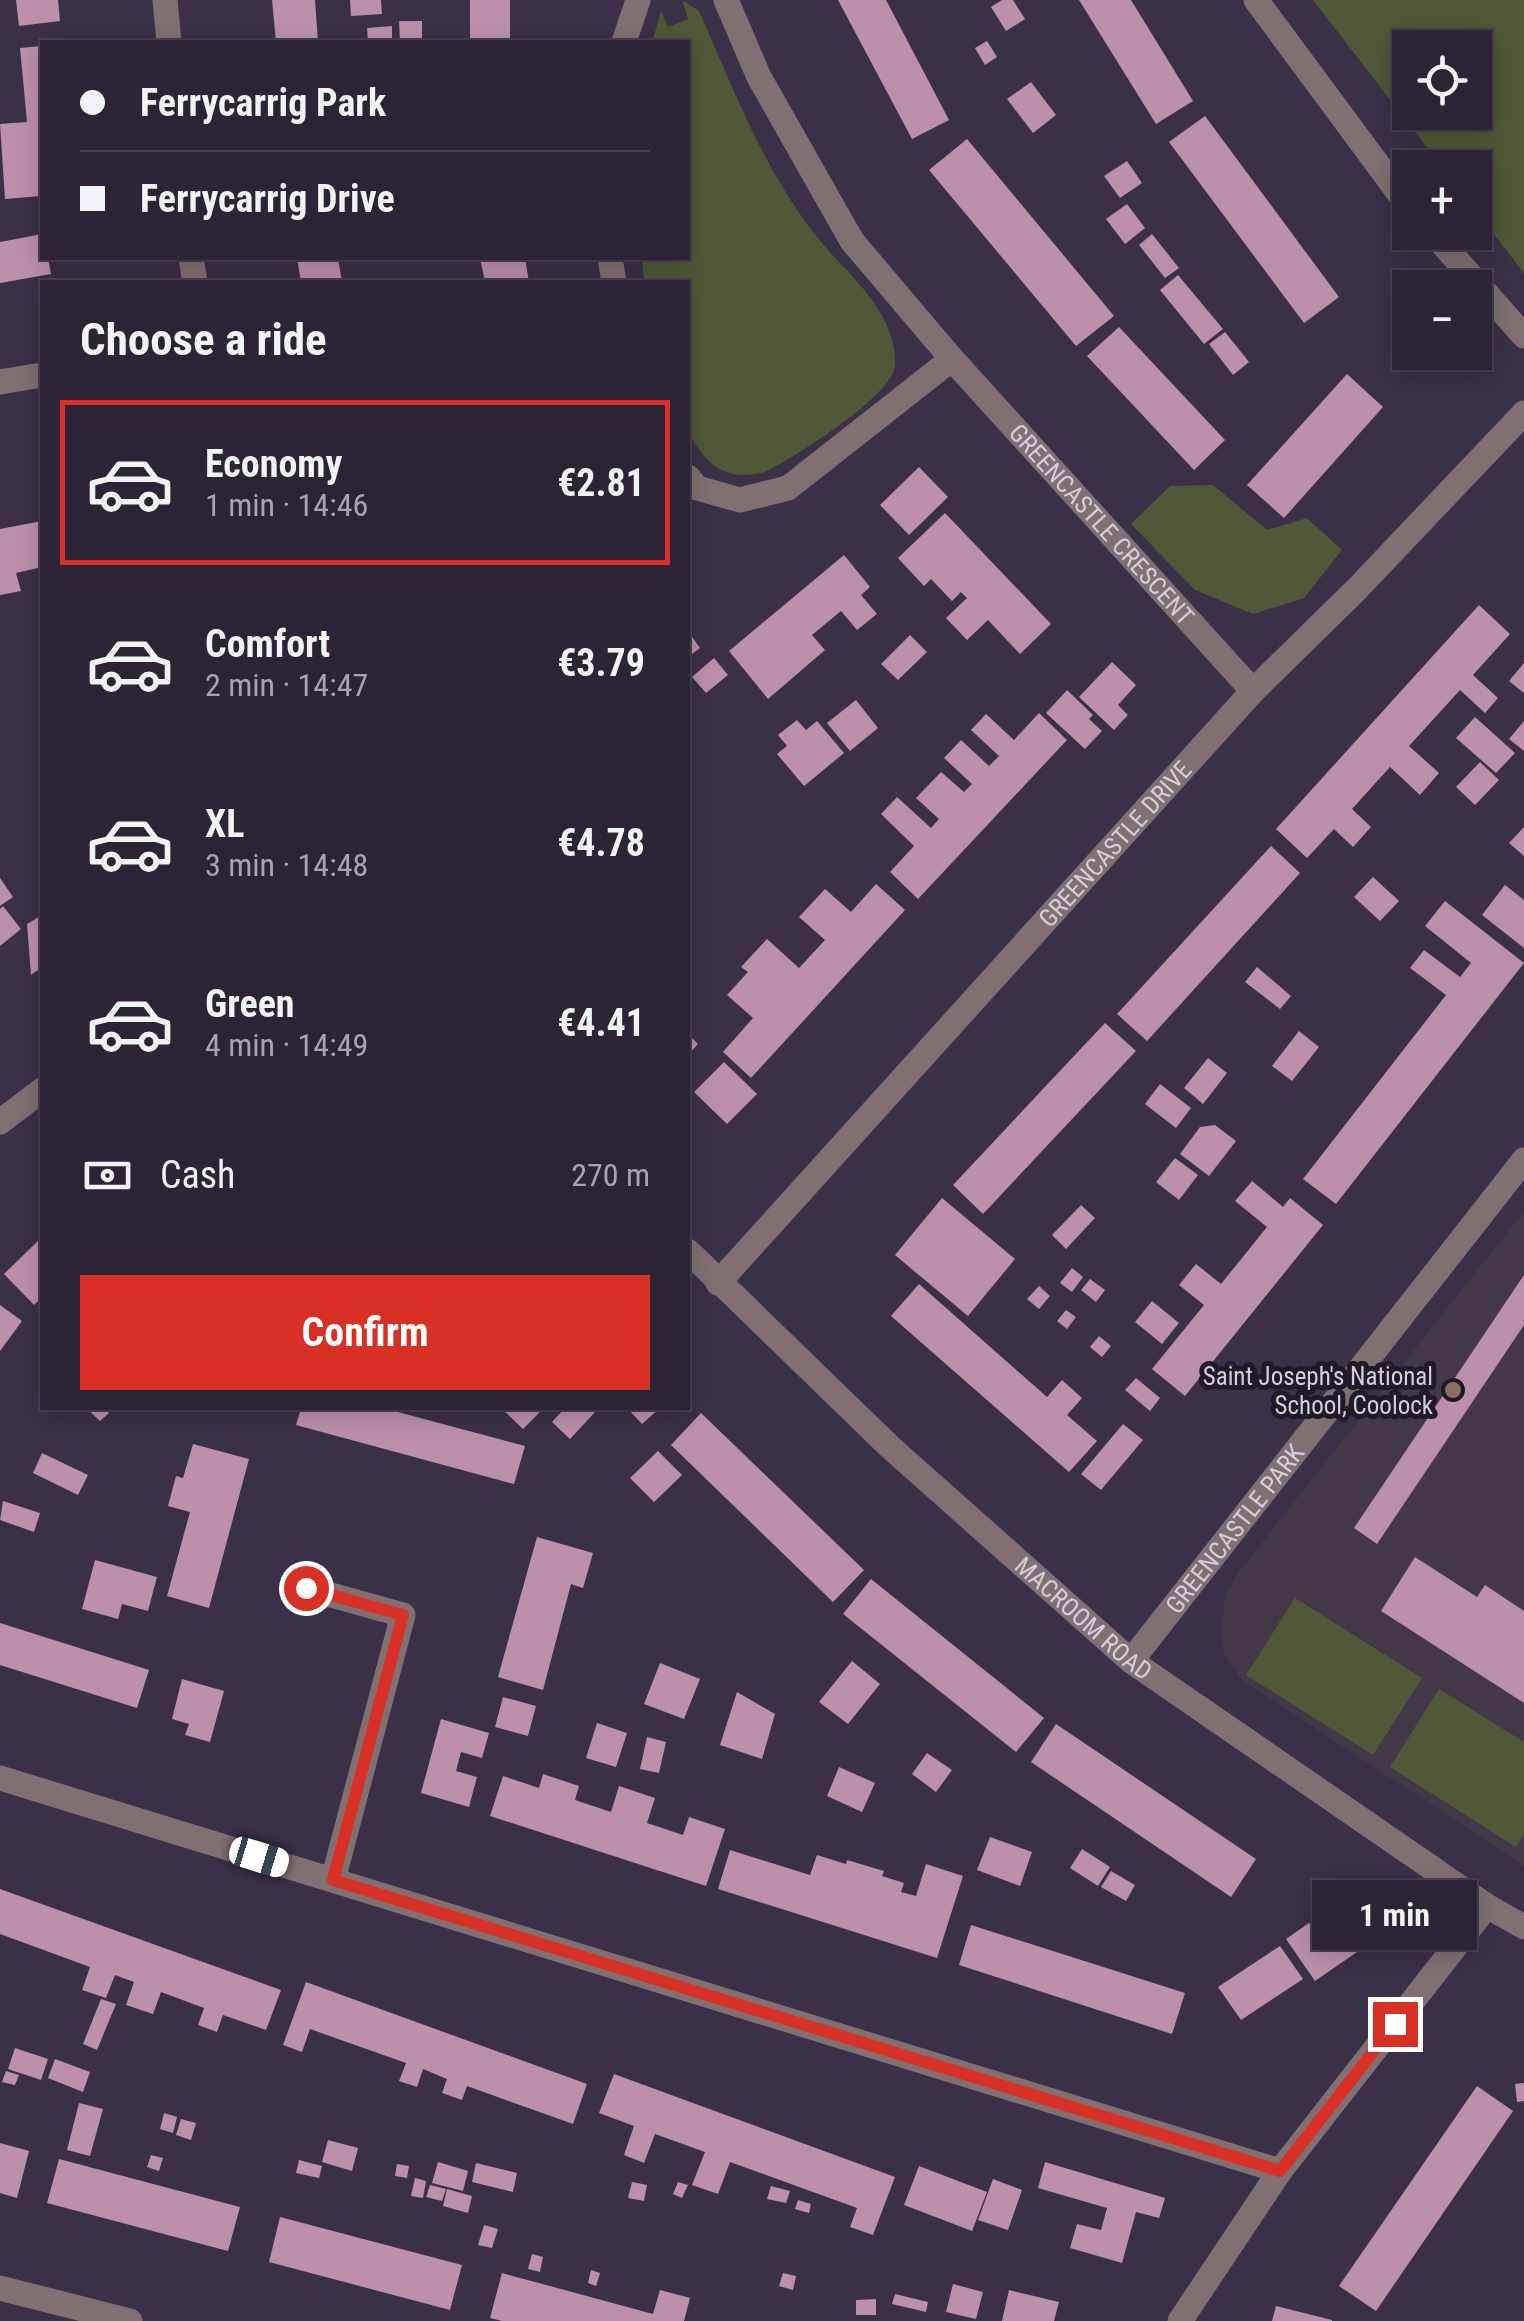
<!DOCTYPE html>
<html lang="en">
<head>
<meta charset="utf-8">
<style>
  :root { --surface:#2c2436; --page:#342c3e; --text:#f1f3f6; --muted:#a6a4ad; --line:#484151; --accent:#d93025 }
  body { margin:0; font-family:"Roboto Condensed",sans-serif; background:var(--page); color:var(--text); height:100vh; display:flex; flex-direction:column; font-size:38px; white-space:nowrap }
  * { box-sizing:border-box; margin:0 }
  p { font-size:32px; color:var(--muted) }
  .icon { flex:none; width:55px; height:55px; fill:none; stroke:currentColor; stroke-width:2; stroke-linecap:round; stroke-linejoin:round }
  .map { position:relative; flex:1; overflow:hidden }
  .side { position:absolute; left:40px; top:280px; width:650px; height:1130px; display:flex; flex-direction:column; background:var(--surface); border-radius:0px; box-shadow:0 5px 25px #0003,0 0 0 2px var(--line) }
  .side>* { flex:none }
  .banner { position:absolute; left:40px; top:40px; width:650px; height:220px; border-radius:0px; box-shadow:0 5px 25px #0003,0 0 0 2px var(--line); display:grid; align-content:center; height:220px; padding:0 40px; background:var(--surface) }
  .fabs { position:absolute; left:1392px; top:30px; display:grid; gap:20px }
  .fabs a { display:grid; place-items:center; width:100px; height:100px; border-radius:0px; background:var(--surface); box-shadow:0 5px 25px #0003,0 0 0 2px var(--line); font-size:50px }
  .end { position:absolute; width:45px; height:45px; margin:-22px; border:12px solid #d93025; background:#fff; box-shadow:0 0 0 5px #fff }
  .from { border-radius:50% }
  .bubble { position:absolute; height:70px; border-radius:0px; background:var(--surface); box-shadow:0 5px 25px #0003,0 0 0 2px var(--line); font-size:32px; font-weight:700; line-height:70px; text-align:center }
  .car { position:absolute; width:30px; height:60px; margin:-30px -15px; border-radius:12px; box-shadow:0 0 8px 2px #0007; background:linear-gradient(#fff 24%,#345 0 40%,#fff 0 76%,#345 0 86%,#fff 0) }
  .banner b { display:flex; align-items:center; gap:35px; height:95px; font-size:38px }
  .banner b+b { border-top:2px solid var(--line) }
  .banner i { width:25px; height:25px; background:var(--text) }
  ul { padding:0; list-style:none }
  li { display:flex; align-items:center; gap:30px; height:165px; margin:0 20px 15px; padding:0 20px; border:5px solid transparent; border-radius:0px }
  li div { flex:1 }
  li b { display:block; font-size:38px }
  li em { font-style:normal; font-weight:700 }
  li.current { border-color:var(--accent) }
  li>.icon { width:90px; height:90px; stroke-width:1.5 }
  h2 { padding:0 40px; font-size:45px; line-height:120px }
  .pay { display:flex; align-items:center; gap:25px; height:110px; padding:0 40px; font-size:38px }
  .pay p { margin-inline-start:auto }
  .cta { display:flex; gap:20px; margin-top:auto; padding:20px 40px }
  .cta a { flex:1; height:115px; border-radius:0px; background:var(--accent); color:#fff; font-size:40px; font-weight:700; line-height:115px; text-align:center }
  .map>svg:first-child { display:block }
</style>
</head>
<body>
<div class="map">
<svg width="1524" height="2321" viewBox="0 0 1524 2321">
  <rect width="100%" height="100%" fill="#3a3048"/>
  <polygon fill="#433848" points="1524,1211 1524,1866 1242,1680 1223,1651 1222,1625 1225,1595 1241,1569"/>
  <g fill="#505837" fill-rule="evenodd">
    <path d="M682,0L699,11C735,92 768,182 828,250C857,282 897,317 895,365C894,395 796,456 769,470C762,474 749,475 740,475C716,473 699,454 690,434C682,417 688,309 688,282H644L642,258H688V42H652L661,11L668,27L688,19Z"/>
    <path d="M1313,0H1524V273L1475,210V168L1442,167ZM1410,48H1475V112H1410Z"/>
    <polygon points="1213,485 1267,530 1307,518 1342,550 1304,598 1253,614 1195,590 1131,524 1170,486"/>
    <polygon points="1295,1598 1422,1678 1373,1755 1246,1675"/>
    <polygon points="1439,1689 1524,1742 1524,1835 1516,1847 1390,1767"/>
  </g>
  <g fill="#bc90ab">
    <polygon points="16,0 58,0 60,21 19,26"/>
    <polygon points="272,0 315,0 318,42 276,42"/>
    <polygon points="350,0 381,0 382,14 351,16"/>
    <rect x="470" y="0" width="40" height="42"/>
    <polygon points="838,0 886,0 949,120 912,139"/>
    <polygon points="1002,0 1013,0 1025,19 1006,31 991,7"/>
    <polygon points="1079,0 1131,0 1193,101 1156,124"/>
    <polygon points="399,21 422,21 422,42 400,42"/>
    <polygon points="392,26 392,42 368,42 367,28"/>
    <polygon points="987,41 997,57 985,65 975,48"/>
    <polygon points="42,46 42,196 5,199 0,124 27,122 20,48"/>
    <polygon points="1031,82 1056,115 1033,133 1007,99"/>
    <polygon points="1205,116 1339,297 1304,323 1169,142"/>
    <polygon points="967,139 1114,316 1076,346 929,170"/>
    <polygon points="1127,161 1142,183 1120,198 1104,176"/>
    <polygon points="1127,204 1145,228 1125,244 1106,219"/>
    <polygon points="42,234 42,258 48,258 51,274 0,283 0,242"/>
    <polygon points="1152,234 1179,268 1165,278 1139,245"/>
    <polygon points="297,258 338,258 342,282 301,282"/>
    <polygon points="480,258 525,258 529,282 485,282"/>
    <polygon points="1178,275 1223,329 1204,344 1160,290"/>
    <polygon points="1119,327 1225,440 1194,470 1087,356"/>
    <polygon points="1225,332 1249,362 1233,375 1209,344"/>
    <polygon points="1347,374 1383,407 1284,518 1247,485"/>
    <polygon points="919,467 948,497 909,535 880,505"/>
    <polygon points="945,513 1051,624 1020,654 988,620 967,640 946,618 967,598 961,592 952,601 931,579 924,586 898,558"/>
    <polygon points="42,521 42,567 16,573 21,591 0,595 0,529"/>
    <polygon points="844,555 870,587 861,595 877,614 857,630 841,611 812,635 825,650 768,699 729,651"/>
    <polygon points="1479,605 1510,634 1473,675 1498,698 1485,713 1460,690 1409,746 1439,773 1420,795 1390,767 1352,809 1371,827 1353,847 1334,829 1307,858 1276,829"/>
    <polygon points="688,631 700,648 688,657"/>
    <polygon points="910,635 927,652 898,680 881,664"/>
    <polygon points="714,658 728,675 706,693 692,677"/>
    <polygon points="1112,662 1136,685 1118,705 1128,715 1114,730 1079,697"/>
    <polygon points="1524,663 1524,693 1509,681"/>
    <polygon points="1067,690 1093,715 1089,719 1102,731 1085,749 1046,713"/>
    <polygon points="856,700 878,728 850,751 827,723"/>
    <polygon points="1039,713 1067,740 918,899 890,872 914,846 881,814 897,797 931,828 939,819 916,798 941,772 964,792 972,784 944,758 961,740 989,766 999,756 971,730 986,714 1014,740"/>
    <polygon points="1475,717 1515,753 1496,773 1456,738"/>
    <polygon points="797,720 806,730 817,721 844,753 804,786 777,754 787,746 778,735"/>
    <polygon points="1524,721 1524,751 1509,739"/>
    <polygon points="1480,762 1499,780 1475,805 1456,787"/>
    <polygon points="1524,827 1524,856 1509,843"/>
    <polygon points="1271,846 1300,873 1147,1041 1117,1014"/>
    <polygon points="1373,877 1399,901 1380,921 1354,897"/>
    <polygon points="0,878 13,897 0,906"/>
    <polygon points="876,884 905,910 751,1078 723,1052 753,1018 727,995 748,972 741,967 767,939 799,968 825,940 799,917 825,889 851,912"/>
    <polygon points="1505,885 1524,900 1524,948 1482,915"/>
    <polygon points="1445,901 1524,963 1336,1204 1303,1179 1446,995 1410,968 1424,950 1460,977 1471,963 1425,926"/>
    <polygon points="3,906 21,929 0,946 0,909"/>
    <polygon points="42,915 42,967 31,975 27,924"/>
    <polygon points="1257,967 1291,996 1280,1009 1245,982"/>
    <polygon points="1105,1023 1136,1051 983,1214 953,1185"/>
    <polygon points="1299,1031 1319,1047 1292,1081 1272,1066"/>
    <polygon points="688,1034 698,1044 688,1055"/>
    <polygon points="1208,1058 1227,1073 1203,1104 1184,1088"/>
    <polygon points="724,1062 757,1094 727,1124 694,1092"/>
    <polygon points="1160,1084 1191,1108 1176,1128 1145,1104"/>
    <polygon points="1215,1125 1236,1141 1209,1176 1180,1154 1200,1127"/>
    <polygon points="1175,1158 1198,1175 1179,1200 1156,1182"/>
    <polygon points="1252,1181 1283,1207 1290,1198 1323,1225 1185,1396 1152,1369 1204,1305 1179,1285 1196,1264 1221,1284 1267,1227 1235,1201"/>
    <polygon points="942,1198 1015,1259 968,1316 895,1255"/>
    <polygon points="1081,1205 1095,1218 1066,1249 1052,1235"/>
    <polygon points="42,1237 42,1297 34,1305 4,1274"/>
    <polygon points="1072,1268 1083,1277 1072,1292 1060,1283"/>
    <polygon points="1524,1275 1524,1325 1377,1544 1354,1528"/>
    <polygon points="1090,1279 1105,1290 1096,1302 1081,1290"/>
    <polygon points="919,1284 1047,1397 1062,1380 1082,1398 1067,1415 1097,1441 1069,1472 891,1316"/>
    <polygon points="1039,1286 1050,1296 1039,1309 1027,1299"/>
    <polygon points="1152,1301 1179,1323 1162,1344 1135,1322"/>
    <polygon points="0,1305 22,1321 0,1351"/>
    <polygon points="1066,1310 1076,1317 1067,1329 1057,1321"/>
    <polygon points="1099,1336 1111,1346 1102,1357 1090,1347"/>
    <polygon points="1136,1378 1160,1398 1150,1411 1125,1390"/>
    <polygon points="86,1408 104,1408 109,1413 100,1421"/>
    <polygon points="301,1408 383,1408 525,1446 514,1484 296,1425"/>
    <polygon points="501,1408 544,1408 523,1429"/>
    <polygon points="565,1408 592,1408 596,1411 570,1439 552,1422"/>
    <polygon points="627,1408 660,1408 642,1424"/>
    <polygon points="701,1413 864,1570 833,1602 671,1445"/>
    <polygon points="1123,1424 1143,1440 1101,1490 1081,1474"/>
    <polygon points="193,1444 249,1459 209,1608 167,1596 190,1512 168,1506 176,1476 183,1478"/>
    <polygon points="658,1451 682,1475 654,1502 630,1478"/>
    <polygon points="42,1453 88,1475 78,1495 33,1473"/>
    <polygon points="3,1501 40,1513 34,1532 0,1520"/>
    <polygon points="537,1537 593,1553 583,1588 571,1584 543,1690 498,1677"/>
    <polygon points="1415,1557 1477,1597 1485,1585 1524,1611 1524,1703 1381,1611"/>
    <polygon points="95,1560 157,1577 148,1611 122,1604 118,1619 82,1609"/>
    <polygon points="871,1579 1044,1718 1016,1752 843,1614"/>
    <polygon points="0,1623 149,1670 137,1708 0,1665"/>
    <polygon points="852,1661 880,1684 848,1724 819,1702"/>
    <polygon points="660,1663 700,1679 684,1719 644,1704"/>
    <polygon points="182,1679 224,1691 210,1742 185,1735 189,1724 172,1719"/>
    <polygon points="737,1692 775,1714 762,1759 720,1745"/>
    <polygon points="503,1697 536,1706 528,1736 495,1727"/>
    <polygon points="441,1719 489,1733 482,1758 461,1752 456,1771 477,1777 469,1807 421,1793"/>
    <polygon points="597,1723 627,1733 616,1767 586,1758"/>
    <polygon points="1056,1724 1256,1859 1231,1897 1031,1762"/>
    <polygon points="647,1737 666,1742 659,1773 640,1769"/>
    <polygon points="927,1753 952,1770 936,1792 912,1774"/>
    <polygon points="839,1767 875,1783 862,1812 827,1796"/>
    <polygon points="543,1774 579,1786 575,1800 611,1812 619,1786 655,1798 647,1823 683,1835 689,1817 725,1829 706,1886 490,1816 503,1776 539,1788"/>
    <polygon points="990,1837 1032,1852 1020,1886 977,1870"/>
    <polygon points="1082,1849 1110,1867 1098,1886 1070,1868"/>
    <polygon points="730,1850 810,1875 817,1855 846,1864 847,1860 884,1871 882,1876 904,1883 901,1892 916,1896 926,1864 963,1876 937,1958 718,1889"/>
    <polygon points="1111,1871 1135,1885 1126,1901 1101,1887"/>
    <polygon points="0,1889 281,1990 266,2030 223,2015 217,2032 198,2025 204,2008 161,1992 153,2014 126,2005 134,1982 115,1975 106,1998 82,1990 90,1967 0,1934"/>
    <polygon points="1309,1923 1320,1939 1339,1926 1357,1952 1315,1981 1286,1939"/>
    <polygon points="971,1925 1185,1993 1172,2034 959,1965"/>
    <polygon points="1280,1946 1303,1979 1241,2020 1218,1987"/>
    <polygon points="306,1982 587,2084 573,2124 467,2086 462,2100 442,2093 447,2079 423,2069 417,2087 399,2081 406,2063 310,2029 302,2052 283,2045"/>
    <polygon points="101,1999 116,2004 97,2050 83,2044"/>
    <polygon points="15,2048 48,2059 41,2080 8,2069"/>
    <polygon points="55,2059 90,2072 83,2092 48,2078"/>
    <polygon points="6,2071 19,2075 15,2085 2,2082"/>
    <polygon points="614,2074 895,2177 873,2235 850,2227 857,2208 730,2162 718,2194 692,2185 705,2152 655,2134 644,2163 624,2155 634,2126 599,2113"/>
    <polygon points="1524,2083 1524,2101 1517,2102 1515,2084"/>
    <polygon points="1477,2086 1513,2111 1376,2311 1339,2286"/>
    <polygon points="79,2103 103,2109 90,2156 67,2150"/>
    <polygon points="164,2113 177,2117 173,2133 160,2129"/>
    <polygon points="181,2119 196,2123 191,2140 176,2135"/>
    <polygon points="328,2140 358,2148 352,2171 322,2162"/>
    <polygon points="0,2143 29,2151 17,2198 0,2193"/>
    <polygon points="151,2155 163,2158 159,2171 147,2167"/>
    <polygon points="59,2159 240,2207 228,2251 47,2203"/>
    <polygon points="299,2160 322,2166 319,2178 296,2173"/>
    <polygon points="438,2162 468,2171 463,2191 432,2183"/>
    <polygon points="1045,2162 1165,2198 1159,2218 1136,2212 1122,2263 1070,2248 1077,2224 1101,2230 1107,2208 1038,2188"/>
    <polygon points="476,2163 517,2173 513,2192 472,2182"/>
    <polygon points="397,2164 409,2166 407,2178 395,2176"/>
    <polygon points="919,2166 987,2192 972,2231 904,2205"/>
    <polygon points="415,2178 426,2181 423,2198 411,2196"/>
    <polygon points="993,2179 1022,2190 1008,2230 978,2220"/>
    <polygon points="632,2182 647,2185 644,2201 628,2198"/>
    <polygon points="678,2182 688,2185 682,2198 673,2194"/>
    <polygon points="430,2185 446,2189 442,2201 426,2197"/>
    <polygon points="771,2186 790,2191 786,2203 767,2199"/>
    <polygon points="447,2189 472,2196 468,2213 443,2206"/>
    <polygon points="798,2200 811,2204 809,2213 795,2209"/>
    <polygon points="280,2217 462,2265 450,2310 269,2262"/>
    <polygon points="484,2225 498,2229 492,2248 478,2245"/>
    <polygon points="532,2254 543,2257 540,2272 528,2269"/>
    <polygon points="591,2270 600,2273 596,2286 588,2283"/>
    <polygon points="502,2273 653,2314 660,2290 690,2298 684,2321 502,2321 490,2318"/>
    <polygon points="783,2273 796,2276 793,2290 779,2286"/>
    <polygon points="953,2284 983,2292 976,2319 946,2312"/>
    <polygon points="1009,2290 1059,2302 1054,2321 1002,2321"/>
    <polygon points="895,2294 928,2302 926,2312 892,2304"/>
    <polygon points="876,2299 876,2315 856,2315 856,2300"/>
    <polygon points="1276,2306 1332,2320 1332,2321 1272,2321"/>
  </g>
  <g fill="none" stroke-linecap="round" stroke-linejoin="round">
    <g stroke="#807071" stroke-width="25">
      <polyline points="165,0 169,42"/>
      <path id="s1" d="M726,0L759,77L852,241L952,359L1253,691"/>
      <polyline points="1256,0 1410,208"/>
      <polyline points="624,42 638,0"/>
      <polyline points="1432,232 1524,336"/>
      <polyline points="191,258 195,282"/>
      <polyline points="610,258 614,282"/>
      <polyline points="0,382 42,375"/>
      <polyline points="688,477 697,488 740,500 788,488 952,359"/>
      <polyline points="0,1122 42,1090"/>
      <path id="s2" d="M688,1251L890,1447L1131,1661L1487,1906L1524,1927"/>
      <path id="s3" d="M718,1283L1253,691L1356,590L1524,413"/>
      <polyline points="306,1588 403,1615 333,1880"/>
      <path id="s4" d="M1131,1661L1524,1160"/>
      <polyline points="0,1778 1280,2171"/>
      <polyline points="0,2288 130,2321"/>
      <polyline points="1180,2321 1280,2171 1487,1906"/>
    </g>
  </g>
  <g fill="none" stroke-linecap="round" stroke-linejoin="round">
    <polyline stroke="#d93025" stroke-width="12" points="306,1588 403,1615 333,1880 1280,2171 1395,2024"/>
  </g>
  <circle fill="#8d6e63" stroke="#1f1a26" stroke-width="4" cx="1453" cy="1390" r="10"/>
  <g text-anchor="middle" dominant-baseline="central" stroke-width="10" stroke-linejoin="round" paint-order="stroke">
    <g font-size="25" fill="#d4cede" stroke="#1f1a26">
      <text stroke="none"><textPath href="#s1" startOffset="650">GREENCASTLE CRESCENT</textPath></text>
      <text stroke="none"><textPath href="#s3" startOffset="592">GREENCASTLE DRIVE</textPath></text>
      <text stroke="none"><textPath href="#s4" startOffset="168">GREENCASTLE PARK</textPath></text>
      <text stroke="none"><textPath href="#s2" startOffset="540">MACROOM ROAD</textPath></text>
    </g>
    <g font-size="25" fill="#d4cede" stroke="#1f1a26" text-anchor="end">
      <text x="1433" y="1376">Saint Joseph's National<tspan x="1433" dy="29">School, Coolock</tspan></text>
    </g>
  </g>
</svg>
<div class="fabs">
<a><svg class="icon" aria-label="locate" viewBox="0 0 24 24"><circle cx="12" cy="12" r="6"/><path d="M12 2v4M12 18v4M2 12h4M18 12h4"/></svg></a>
<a>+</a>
<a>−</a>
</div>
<i class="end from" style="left:306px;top:1588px"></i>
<i class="end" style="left:1395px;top:2024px"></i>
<div class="bubble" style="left:1312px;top:1880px;width:165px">1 min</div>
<i class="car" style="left:259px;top:1857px;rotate:107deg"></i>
<div class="banner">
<b><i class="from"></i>Ferrycarrig Park</b>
<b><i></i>Ferrycarrig Drive</b>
</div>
<section class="side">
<h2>Choose a ride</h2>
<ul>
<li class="current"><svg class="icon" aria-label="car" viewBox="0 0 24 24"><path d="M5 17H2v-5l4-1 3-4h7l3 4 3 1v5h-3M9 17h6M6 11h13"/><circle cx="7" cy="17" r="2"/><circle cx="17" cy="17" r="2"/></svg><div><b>Economy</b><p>1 min · 14:46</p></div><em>€2.81</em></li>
<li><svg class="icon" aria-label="car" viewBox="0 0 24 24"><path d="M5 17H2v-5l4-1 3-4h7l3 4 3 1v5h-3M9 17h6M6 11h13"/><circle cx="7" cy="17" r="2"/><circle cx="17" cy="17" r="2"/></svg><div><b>Comfort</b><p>2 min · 14:47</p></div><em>€3.79</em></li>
<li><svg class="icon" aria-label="car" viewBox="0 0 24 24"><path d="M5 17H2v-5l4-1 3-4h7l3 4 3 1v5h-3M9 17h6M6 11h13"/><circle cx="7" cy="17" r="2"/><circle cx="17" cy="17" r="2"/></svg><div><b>XL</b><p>3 min · 14:48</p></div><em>€4.78</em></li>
<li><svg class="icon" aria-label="car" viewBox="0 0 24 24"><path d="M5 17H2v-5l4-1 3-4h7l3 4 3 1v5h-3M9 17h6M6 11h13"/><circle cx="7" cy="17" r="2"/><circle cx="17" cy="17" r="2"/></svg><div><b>Green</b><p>4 min · 14:49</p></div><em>€4.41</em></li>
</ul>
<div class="pay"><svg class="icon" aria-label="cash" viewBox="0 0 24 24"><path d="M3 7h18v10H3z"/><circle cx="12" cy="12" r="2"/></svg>Cash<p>270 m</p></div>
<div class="cta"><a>Confirm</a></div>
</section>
</div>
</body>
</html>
